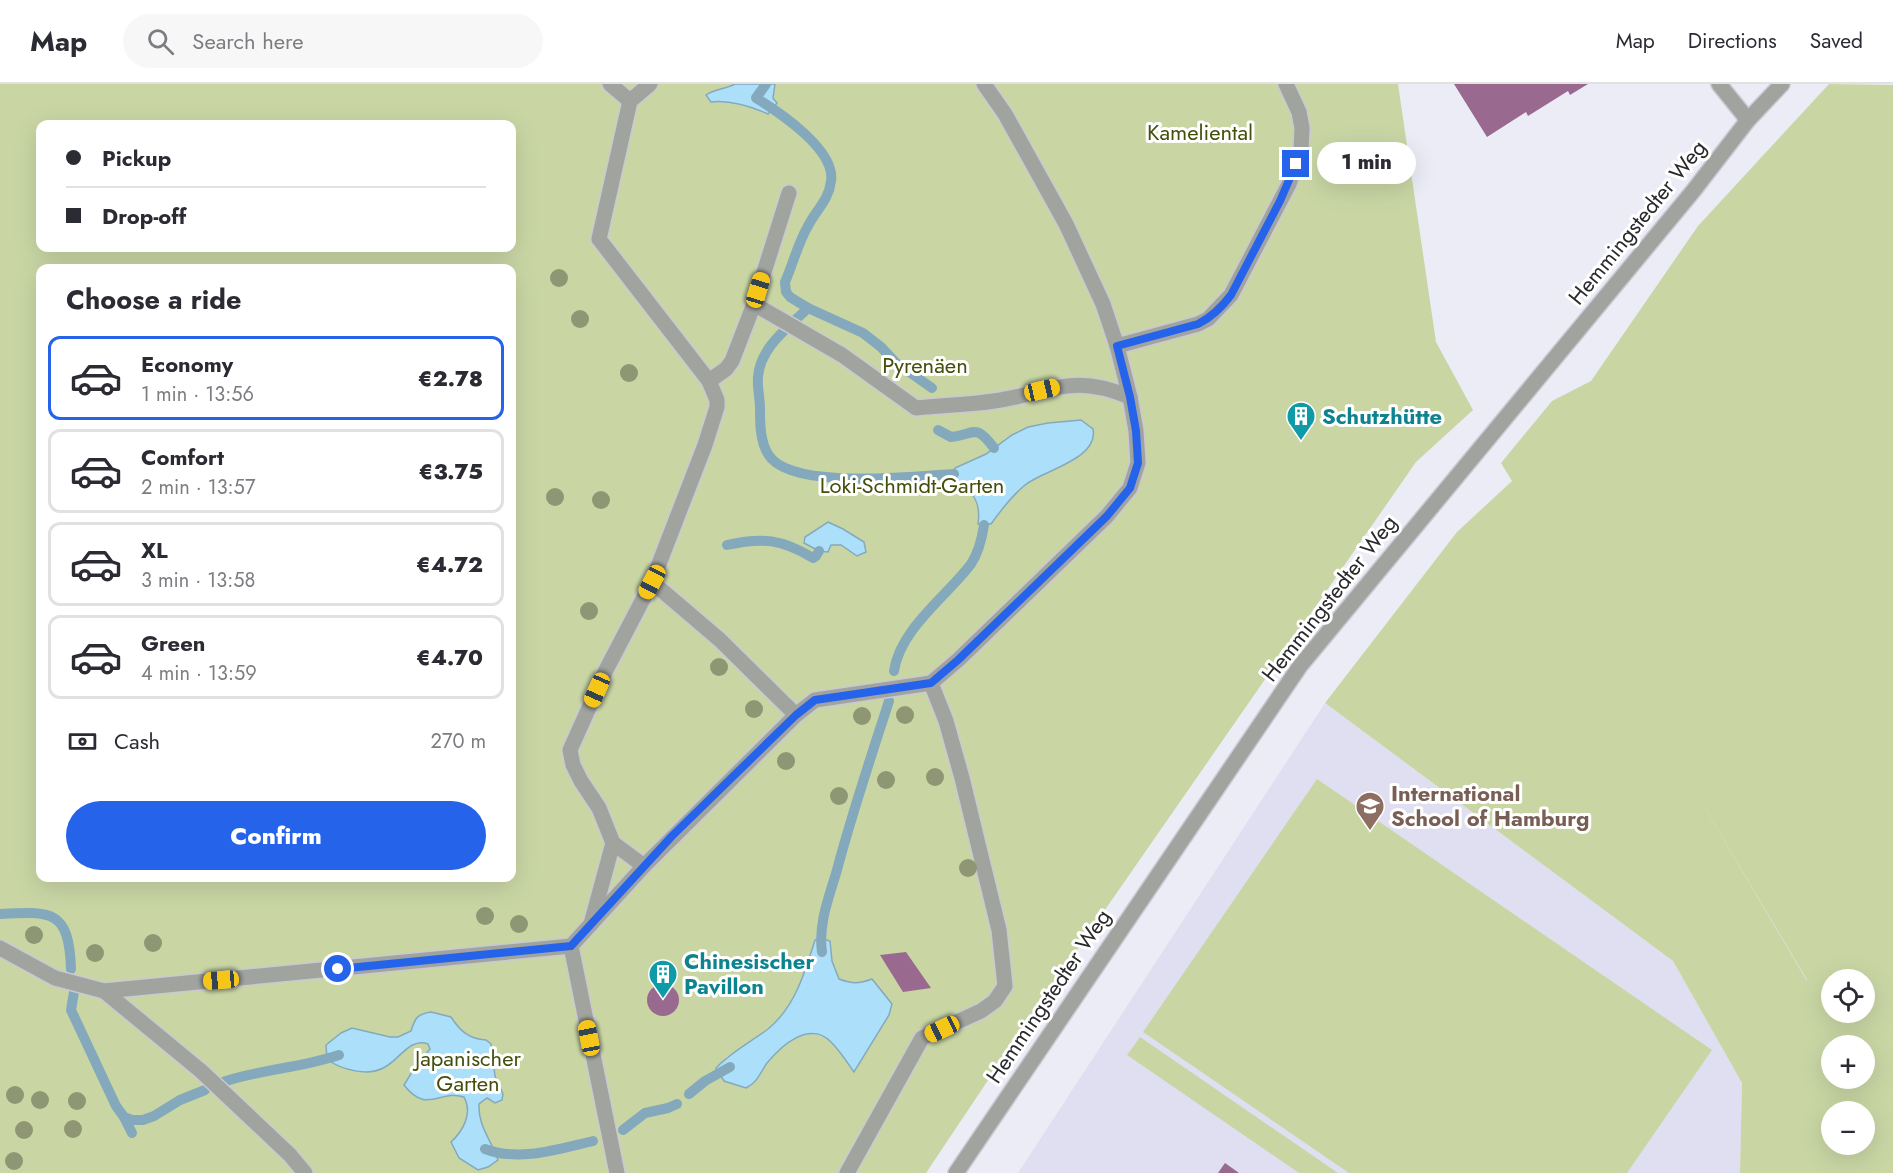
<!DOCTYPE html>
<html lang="en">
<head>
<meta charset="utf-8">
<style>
  :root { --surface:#fff; --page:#f7f7f7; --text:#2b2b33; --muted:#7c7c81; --line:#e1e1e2; --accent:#2563eb }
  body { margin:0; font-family:Jost,sans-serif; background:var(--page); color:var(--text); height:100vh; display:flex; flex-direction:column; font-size:22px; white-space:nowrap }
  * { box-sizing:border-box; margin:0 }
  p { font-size:20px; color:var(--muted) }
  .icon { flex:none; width:33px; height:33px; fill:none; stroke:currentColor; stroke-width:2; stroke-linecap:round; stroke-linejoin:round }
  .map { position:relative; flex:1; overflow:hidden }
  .side { position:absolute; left:36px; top:180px; width:480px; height:618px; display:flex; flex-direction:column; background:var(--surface); border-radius:12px; box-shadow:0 6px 24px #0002 }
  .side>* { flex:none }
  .banner { position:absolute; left:36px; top:36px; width:480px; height:132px; border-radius:12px; box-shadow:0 6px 24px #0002; display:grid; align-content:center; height:132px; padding:0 30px; background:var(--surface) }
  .fabs { position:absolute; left:1821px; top:885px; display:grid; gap:12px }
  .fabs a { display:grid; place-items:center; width:54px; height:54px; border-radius:50%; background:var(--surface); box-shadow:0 6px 24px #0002; font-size:30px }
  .end { position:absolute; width:27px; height:27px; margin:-14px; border:8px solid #2563eb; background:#fff; box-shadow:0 0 0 3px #fff }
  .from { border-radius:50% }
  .bubble { position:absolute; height:42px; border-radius:21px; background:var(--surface); box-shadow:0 6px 24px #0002; font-size:20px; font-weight:800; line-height:42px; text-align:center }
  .car { position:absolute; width:18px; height:36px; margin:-18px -9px; border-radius:8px; box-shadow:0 0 4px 2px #0007; background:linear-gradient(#f5c518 24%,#345 0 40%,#f5c518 0 76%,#345 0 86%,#f5c518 0) }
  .banner b { display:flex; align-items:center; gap:21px; height:57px; font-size:22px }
  .banner b+b { border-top:2px solid var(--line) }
  .banner i { width:15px; height:15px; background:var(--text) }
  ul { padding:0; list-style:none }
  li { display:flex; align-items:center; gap:18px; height:84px; margin:0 12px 9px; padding:0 18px; border:3px solid var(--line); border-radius:12px }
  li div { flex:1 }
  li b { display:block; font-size:22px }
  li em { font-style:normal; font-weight:800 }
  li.on { border-color:var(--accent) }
  li>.icon { width:54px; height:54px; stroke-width:1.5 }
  h2 { padding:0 30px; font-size:27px; line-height:72px }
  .pay { display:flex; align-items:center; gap:15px; height:66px; padding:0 30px; font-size:22px }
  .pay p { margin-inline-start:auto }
  .cta { display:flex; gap:12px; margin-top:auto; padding:12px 30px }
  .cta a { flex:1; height:69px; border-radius:36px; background:var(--accent); color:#fff; font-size:24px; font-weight:800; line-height:69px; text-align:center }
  header { display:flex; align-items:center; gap:36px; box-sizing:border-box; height:84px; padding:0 30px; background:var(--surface); border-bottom:2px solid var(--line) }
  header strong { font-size:28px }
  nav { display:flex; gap:33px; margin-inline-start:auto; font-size:21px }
  .search { width:420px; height:54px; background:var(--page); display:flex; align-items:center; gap:15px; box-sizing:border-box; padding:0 21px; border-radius:33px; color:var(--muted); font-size:22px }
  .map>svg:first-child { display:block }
</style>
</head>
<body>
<header>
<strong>Map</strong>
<div class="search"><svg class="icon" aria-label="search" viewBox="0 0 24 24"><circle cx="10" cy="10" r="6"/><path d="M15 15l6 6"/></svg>Search here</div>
<nav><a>Map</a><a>Directions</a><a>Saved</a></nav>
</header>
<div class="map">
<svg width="1893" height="1089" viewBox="0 0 1893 1089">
  <rect width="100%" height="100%" fill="#ececf6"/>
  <polygon fill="#e0dff1" points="1325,619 1673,877 1742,999 1740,1089 1018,1089"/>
  <g fill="#c9d6a4" fill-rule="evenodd">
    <path d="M0,0H1398L1436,258L1473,326L1416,378L1025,941L926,1089H0ZM40,40H512V164H40ZM40,184H512V794H40ZM815,856L830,857L832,878L839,895L851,899H862L829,956C823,953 817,950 811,950C788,949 767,978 758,995L725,974C743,962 763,951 778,935C798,914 807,883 815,856Z"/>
    <path d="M1829,0L1893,1V1089H1740L1742,999L1673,877L1325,619L1457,448L1512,397L1501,379L1552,317L1591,297L1698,142ZM1688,695L1807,896V897ZM1832,896H1864V928H1832ZM1845,962H1864V994H1832V962ZM1832,1028H1864V1060H1832Z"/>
    <polygon points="1317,695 1712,966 1627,1089 1349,1089 1143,948"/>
    <polygon points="1140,953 1338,1089 1299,1089 1127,971"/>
  </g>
  <g fill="#abdffa" stroke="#84a9bd" stroke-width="1.5">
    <path d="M735,0H775L773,14L777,19L768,30C752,23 729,16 711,18L706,11C714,5 726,5 735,0Z"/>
    <path d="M1081,336L1093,345C1099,375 1044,386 1025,401C1012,412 1001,426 991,440H978C981,419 974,405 953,398L955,384L986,370L1012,351L1028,343L1048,339Z"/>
    <polygon points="828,438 843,445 864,458 866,468 857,472 841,461 831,461 828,468 819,467 804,459 805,453"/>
    <path d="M820,854L830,857L832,877L839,895C852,900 859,900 872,895L892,920L889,931L854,988C847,978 840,967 831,958C809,936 781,962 767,979C760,989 758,998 746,1004L724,997L716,984C731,968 751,958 768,945C795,923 805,888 815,856Z"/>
    <path d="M431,928L451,933C460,947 469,955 486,956L491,960L495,992L503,1010L502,1016L495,1019L487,1014L479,1020C478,1043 491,1055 498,1076L488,1083L478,1086L459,1074L451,1058C463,1047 473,1029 464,1013C440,1005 427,1031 404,1001L415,983L430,965L428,960C410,953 399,976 385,983C369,993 341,986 327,975L326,961L341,949L352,944L390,953H398L411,947C415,934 417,930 431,928Z"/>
  </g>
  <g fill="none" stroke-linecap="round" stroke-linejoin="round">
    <g stroke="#84a9bd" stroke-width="10">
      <path d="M766,0L756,14C779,28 836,66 831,97C829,116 816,126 808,142C798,159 793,180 785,198L786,208L790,213L808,224L863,249L881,263L895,278L932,304"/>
      <path d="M808,224C789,243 760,263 758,293C757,303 760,314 760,325C760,339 760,357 768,370C789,407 916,392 954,390"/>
      <path d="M938,346L951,353C976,350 975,339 994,364"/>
      <path d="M727,461C762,453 782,455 813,474L816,472L819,467"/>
      <path d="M894,587C900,545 947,512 971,480C979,468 982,454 984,441"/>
      <path d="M0,830C52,827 69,826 71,885"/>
      <path d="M822,868C818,840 829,813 837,786C852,729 871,673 889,617"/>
      <polyline points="74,908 71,926 116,1022 124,1033 132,1036 143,1036 154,1032 180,1016 205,1006"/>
      <path d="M223,998C261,985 301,984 339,971"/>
      <polyline points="689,1010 705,997 730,983"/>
      <polyline points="124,1033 132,1049"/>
      <polyline points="623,1046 645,1029 668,1024 677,1020"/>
      <path d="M485,1065C519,1078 558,1065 593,1057"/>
    </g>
  </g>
  <g fill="#99698f">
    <polygon points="1454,0 1588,0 1570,11 1568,7 1528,32 1526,28 1487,53"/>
    <polygon points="906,868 931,904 903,908 880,871"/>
    <circle cx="663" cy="916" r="16"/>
    <polygon points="1225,1079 1239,1089 1218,1089"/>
  </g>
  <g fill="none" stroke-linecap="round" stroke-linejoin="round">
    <g stroke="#c9c9d2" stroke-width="18">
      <g id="minor">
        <polyline points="610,0 630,17"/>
        <polyline points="1719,0 1748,36"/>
        <polyline points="754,220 789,109"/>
        <polyline points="1117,262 1198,240 1208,235 1231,211 1289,100 1296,80 1301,66 1302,44 1299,28 1286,0"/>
        <path d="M709,297L726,285L732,277L754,220L842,271L916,324C942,321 968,321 994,317C1051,309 1071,288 1130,313"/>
        <polyline points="652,498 720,556 796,631"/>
        <polyline points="613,759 599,724 581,697 573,681 570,666 606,586 652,498 705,361 717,323 717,316 709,297 599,155 630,17 650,0"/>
        <polyline points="591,840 613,759 644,782 796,631 815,616 931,599"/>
        <polyline points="0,864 55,894 104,907 571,862"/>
        <polyline points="104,907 201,987 290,1071 305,1089"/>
        <polyline points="617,1089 571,862 644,782"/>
        <polyline points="847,1089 922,954 981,927 995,917 1005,902 999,846 962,694 946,637 931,599 958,576 1107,432 1130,404 1138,379 1136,347 1130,313 1117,262 1103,220 1066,140 1005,30 984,0"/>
        <polyline points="956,1089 1300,582 1694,106 1748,36 1782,0"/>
      </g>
    </g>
    <use href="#minor" stroke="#a1a39f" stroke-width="15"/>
  </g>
  <g fill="#8f9674">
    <circle cx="559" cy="194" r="9"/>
    <circle cx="580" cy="235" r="9"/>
    <circle cx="629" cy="289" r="9"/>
    <circle cx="555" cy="413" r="9"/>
    <circle cx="601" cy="416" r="9"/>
    <circle cx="589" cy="527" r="9"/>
    <circle cx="719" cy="583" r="9"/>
    <circle cx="754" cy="625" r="9"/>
    <circle cx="905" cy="631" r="9"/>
    <circle cx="862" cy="632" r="9"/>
    <circle cx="786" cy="677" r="9"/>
    <circle cx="935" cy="693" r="9"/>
    <circle cx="886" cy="696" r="9"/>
    <circle cx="839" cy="712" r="9"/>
    <circle cx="968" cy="784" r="9"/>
    <circle cx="485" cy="832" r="9"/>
    <circle cx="519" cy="840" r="9"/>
    <circle cx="34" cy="851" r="9"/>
    <circle cx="153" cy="859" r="9"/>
    <circle cx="95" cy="869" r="9"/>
    <circle cx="15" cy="1011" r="9"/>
    <circle cx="40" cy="1016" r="9"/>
    <circle cx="77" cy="1017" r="9"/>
    <circle cx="73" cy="1045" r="9"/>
    <circle cx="24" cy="1046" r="9"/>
    <circle cx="14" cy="1077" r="9"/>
  </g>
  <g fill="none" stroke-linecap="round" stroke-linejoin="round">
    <path stroke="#2563eb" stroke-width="8" d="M338,885L571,862L672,752L796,631L815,616L931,599L958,576L1107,432L1130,404L1138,379L1136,347L1130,313L1117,262L1198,240C1212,233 1222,223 1231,211L1280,117L1296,80"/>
  </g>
  <defs>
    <g id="building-pin" transform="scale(1.5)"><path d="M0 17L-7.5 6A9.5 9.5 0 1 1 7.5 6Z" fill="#0f9aa8" stroke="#fff"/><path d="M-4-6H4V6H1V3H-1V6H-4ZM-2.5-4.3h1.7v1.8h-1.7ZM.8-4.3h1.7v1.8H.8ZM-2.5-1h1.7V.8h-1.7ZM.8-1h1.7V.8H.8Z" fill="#fff"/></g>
    <g id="school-pin" transform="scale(1.5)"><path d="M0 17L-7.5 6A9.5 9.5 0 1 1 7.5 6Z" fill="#8d6e63" stroke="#fff"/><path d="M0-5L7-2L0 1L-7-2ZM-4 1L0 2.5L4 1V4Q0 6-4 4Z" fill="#fff"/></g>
  </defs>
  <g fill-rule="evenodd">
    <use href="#building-pin" x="1301" y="332"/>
    <use href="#school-pin" x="1370" y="722"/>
    <use href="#building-pin" x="663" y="890"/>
  </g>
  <g text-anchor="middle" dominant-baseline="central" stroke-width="6" stroke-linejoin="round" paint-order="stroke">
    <g font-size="22" fill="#434f0a" stroke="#fff">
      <text x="1200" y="48">Kameliental</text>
      <text x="925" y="281">Pyrenäen</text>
      <text x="912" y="401">Loki-Schmidt-Garten</text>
      <text x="468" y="974">Japanischer<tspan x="468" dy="25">Garten</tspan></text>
    </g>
    <g font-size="22" fill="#2a2a2e" stroke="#fff">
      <text transform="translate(1637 138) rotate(-51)">Hemmingstedter Weg</text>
      <text transform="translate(1329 514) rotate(-52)">Hemmingstedter Weg</text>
      <text transform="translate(1048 912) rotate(-56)">Hemmingstedter Weg</text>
    </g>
    <g font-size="22" font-weight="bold" fill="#0d838f" stroke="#fff" text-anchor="start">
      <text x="1322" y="332">Schutzhütte</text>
      <text x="684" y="877">Chinesischer<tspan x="684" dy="25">Pavillon</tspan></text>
    </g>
    <g font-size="22" font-weight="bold" fill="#785e54" stroke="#fff" text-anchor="start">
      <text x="1391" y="709">International<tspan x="1391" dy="25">School of Hamburg</tspan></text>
    </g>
  </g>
</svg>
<div class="fabs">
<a><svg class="icon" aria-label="locate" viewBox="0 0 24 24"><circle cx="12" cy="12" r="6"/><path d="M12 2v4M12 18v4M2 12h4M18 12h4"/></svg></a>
<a>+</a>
<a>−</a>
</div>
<i class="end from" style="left:338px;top:885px"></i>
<i class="end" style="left:1296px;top:80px"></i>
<div class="bubble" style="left:1317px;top:58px;width:99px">1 min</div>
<i class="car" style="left:758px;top:206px;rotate:17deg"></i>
<i class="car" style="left:1042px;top:306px;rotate:77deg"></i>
<i class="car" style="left:652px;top:498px;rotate:208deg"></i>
<i class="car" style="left:597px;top:606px;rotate:204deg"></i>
<i class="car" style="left:221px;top:896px;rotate:265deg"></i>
<i class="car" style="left:942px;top:945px;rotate:245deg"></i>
<i class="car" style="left:589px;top:954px;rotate:349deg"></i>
<div class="banner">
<b><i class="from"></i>Pickup</b>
<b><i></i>Drop-off</b>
</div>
<section class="side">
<h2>Choose a ride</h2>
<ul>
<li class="on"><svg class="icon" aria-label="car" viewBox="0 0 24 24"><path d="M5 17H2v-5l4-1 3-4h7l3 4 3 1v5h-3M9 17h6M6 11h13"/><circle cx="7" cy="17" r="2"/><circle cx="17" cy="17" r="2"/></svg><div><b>Economy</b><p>1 min · 13:56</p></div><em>€2.78</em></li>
<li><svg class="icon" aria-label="car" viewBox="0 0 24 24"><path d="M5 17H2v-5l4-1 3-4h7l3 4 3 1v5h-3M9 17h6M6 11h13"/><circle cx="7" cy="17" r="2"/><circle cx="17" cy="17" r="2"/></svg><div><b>Comfort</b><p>2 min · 13:57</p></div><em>€3.75</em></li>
<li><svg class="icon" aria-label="car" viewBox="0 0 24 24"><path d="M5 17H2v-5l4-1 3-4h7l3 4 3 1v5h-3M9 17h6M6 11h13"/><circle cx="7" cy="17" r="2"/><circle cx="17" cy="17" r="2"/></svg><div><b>XL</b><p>3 min · 13:58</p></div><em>€4.72</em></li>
<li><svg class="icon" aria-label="car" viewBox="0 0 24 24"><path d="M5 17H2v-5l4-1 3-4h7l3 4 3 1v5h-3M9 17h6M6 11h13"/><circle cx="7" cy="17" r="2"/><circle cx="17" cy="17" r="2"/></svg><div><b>Green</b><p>4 min · 13:59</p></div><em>€4.70</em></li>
</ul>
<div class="pay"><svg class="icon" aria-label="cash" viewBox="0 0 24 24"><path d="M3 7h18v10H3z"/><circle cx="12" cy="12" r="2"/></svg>Cash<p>270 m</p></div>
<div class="cta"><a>Confirm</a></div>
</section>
</div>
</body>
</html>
